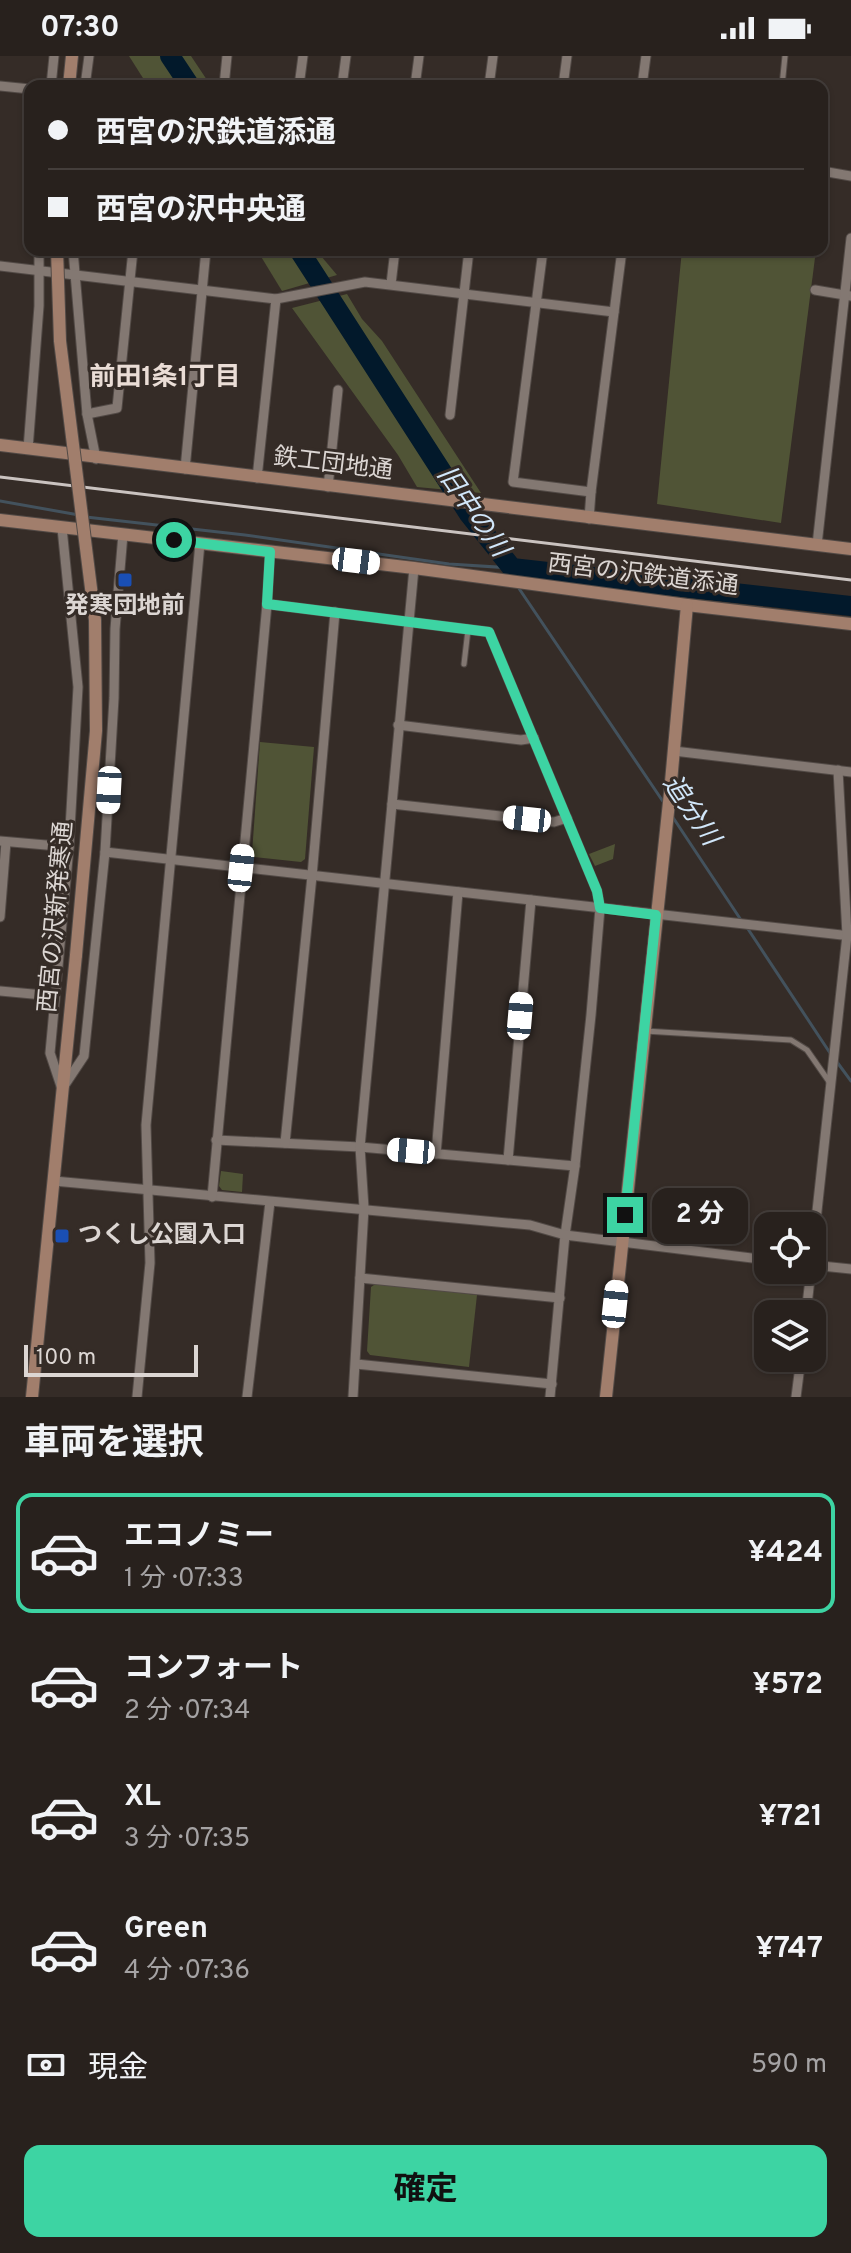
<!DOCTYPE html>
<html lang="ja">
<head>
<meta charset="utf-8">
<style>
  :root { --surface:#28211d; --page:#302926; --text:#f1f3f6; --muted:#a5a3a4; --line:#443e3b; --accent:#3dd4a3 }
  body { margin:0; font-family:Overpass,"Noto Sans JP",sans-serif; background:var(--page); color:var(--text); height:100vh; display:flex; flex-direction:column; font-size:30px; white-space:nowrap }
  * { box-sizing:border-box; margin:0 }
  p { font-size:26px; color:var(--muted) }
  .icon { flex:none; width:44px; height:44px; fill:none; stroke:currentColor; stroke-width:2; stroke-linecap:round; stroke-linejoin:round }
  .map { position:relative; height:1341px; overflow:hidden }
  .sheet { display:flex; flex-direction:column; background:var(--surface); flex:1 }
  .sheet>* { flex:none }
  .banner { position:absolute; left:24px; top:24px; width:804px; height:176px; border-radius:16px; box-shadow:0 2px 6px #0004,0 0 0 2px var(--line); display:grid; align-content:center; height:176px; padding:0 24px; background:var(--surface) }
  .controls { position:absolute; left:754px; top:1156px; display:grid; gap:16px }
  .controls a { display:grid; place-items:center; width:72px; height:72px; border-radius:16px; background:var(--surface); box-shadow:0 2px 6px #0004,0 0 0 2px var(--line); font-size:40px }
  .scale { position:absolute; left:24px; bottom:20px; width:174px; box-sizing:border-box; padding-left:8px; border:4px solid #dcd6d3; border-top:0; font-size:22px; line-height:28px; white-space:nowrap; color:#dcd6d3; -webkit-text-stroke:6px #352c27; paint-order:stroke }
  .end { position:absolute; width:36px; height:36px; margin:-18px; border:10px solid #3dd4a3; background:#111; box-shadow:0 0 0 4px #111 }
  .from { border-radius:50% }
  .bubble { position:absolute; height:56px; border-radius:16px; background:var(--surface); box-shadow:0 2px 6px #0004,0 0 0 2px var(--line); font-size:26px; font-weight:700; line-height:56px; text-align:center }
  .car { position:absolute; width:24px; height:48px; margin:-24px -12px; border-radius:10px; box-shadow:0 0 6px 2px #0007; background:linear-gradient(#fff 24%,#345 0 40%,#fff 0 76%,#345 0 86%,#fff 0) }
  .banner b { display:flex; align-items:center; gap:28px; height:76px; font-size:30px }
  .banner b+b { border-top:2px solid var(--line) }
  .banner i { width:20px; height:20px; background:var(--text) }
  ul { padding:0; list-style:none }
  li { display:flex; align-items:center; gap:24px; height:120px; margin:0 16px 12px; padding:0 8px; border:4px solid transparent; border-radius:16px }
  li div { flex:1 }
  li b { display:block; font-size:30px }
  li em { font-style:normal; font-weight:700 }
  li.on { border-color:var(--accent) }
  li>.icon { width:72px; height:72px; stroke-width:1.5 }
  h2 { padding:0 24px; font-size:36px; line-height:96px }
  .pay { display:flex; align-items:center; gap:20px; height:88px; padding:0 24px; font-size:30px }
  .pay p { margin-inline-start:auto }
  .cta { display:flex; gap:16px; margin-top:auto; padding:16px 24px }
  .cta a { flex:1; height:92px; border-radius:16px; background:var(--accent); color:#111; font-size:32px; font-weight:700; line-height:92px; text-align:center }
  .status { display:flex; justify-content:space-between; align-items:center; height:56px; padding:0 40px; background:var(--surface); direction:ltr }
  .status svg { height:22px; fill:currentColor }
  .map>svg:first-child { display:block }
</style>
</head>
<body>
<div class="status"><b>07:30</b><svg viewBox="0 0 49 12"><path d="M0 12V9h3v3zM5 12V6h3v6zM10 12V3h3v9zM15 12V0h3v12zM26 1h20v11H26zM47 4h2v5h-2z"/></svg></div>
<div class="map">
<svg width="851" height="1341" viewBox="0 0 851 1341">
  <rect width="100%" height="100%" fill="#352c27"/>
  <g fill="#505436">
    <polygon points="129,0 191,0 211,30 148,30"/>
    <polygon points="257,194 316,194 337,219 282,235"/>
    <polygon points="682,194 816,194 781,467 657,448"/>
    <polygon points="347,238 362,263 382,285 481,437 417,431 398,399 292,252"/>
    <polygon points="260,686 314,691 305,803 301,806 254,801 252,797"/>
    <polygon points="615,788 613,803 595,810 589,798"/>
    <polygon points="221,1115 243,1118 242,1136 222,1134 219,1130"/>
    <polygon points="377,1227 477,1239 469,1311 370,1299 367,1295 371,1231"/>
  </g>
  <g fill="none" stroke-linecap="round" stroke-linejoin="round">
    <g stroke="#43525d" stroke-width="3">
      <polyline points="0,445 79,459"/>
      <polyline points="86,461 245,479 449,508 512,512"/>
      <polyline points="518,531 664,747"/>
      <polyline points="672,760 741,864"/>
      <polyline points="746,870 830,997"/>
      <polyline points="837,1006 851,1025"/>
    </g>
    <g stroke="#02192b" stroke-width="20">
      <polyline points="170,0 190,30"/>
      <polyline points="299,194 469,458 512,512 851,550"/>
    </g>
    <g stroke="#524a46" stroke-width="7">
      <g id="lane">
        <polyline points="782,30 785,0"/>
        <polyline points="464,608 468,574"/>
        <polyline points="645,975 791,984 807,994 830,1027"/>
      </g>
    </g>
    <g stroke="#524a46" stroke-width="11">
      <g id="street">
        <polyline points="0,30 30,33"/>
        <polyline points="51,30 54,0"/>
        <polyline points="85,30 89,0"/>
        <polyline points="226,30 224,30 227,0"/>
        <polyline points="299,30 303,0"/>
        <polyline points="342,30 346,0"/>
        <polyline points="415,30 419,0"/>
        <polyline points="489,30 493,0"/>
        <polyline points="563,30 567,0"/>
        <polyline points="642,30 646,0"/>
        <polyline points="822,115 851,120"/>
        <polyline points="73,194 87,358 96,403"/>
        <polyline points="543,194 513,426 591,436"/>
        <polyline points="0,210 276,243 365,226 614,256"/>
        <polyline points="391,228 395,194"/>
        <polyline points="815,234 851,240"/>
        <polyline points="87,358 117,352 133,194"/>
        <polyline points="450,359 469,194"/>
        <polyline points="28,393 39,250 39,194"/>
        <polyline points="185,413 206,194"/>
        <polyline points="257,422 276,243"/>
        <polyline points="328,431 338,334"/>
        <polyline points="589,463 591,436 622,194"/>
        <polyline points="817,489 851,182"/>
        <polyline points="267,548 489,576 597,835 600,852 591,959 575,1110 565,1179 550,1341"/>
        <polyline points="398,669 521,684 534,682"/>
        <polyline points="674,695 851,716"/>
        <polyline points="392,748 554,766 567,762"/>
        <polyline points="0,785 69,791"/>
        <polyline points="105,796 851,880"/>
        <polyline points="0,861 6,786"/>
        <polyline points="0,935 54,940"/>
        <polyline points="61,1030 50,997 69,791 78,631 62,472"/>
        <polyline points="64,1030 84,1000 105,796 114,642 115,573 123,478"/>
        <polyline points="216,1084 360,1091 575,1110"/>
        <polyline points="285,1087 312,820 335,556"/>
        <polyline points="436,1098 458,836"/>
        <polyline points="508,1104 531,844"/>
        <polyline points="54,1125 530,1169 565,1179 768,1204"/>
        <polyline points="212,1141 267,548 270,496"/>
        <polyline points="812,1201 847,879 838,714"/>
        <polyline points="812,1209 851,1213"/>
        <polyline points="360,1222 560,1242"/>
        <polyline points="806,1258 811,1214"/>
        <polyline points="356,1308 552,1328"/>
        <polyline points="137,1341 150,1207 146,1069 200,487"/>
        <polyline points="247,1341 270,1146"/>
        <polyline points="353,1341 364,1152 360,1091 414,512"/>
        <polyline points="796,1341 801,1302"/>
      </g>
    </g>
    <g stroke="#524a46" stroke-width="14">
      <g id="secondary">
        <polyline points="69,30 72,0"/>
        <polyline points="0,389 851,493"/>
        <polyline points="0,464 414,512 687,549 851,568"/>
        <polyline points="32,1341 76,899"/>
        <polyline points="606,1341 670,737 687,549"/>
      </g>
    </g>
    <use href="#lane" stroke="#837872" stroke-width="5"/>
    <use href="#street" stroke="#837872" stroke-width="9"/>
    <use href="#secondary" stroke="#a17e6c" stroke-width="12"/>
    <polyline stroke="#cac3c0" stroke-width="3" points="0,421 851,524"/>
    <g stroke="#524a46" stroke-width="14" stroke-linecap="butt">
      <polyline id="secondary-bridge" points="57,194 60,285 95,564 96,675 76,899"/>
    </g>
    <use href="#secondary-bridge" stroke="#a17e6c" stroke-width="12"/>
  </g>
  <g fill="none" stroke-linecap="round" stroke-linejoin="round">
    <polyline stroke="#3dd4a3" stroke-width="10" points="174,484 270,496 267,548 489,576 597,835 600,852 656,859 625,1159"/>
  </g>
  <g fill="#1a4fb4" stroke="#352c27" stroke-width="3">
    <rect x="117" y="516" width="16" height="16" rx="4"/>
    <rect x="54" y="1172" width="16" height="16" rx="4"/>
  </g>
  <g text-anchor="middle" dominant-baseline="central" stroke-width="6" stroke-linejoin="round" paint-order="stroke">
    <g font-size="24" fill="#dcd6d3" stroke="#352c27">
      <text transform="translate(333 409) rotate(7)">鉄工団地通</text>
      <text transform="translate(643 520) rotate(7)">西宮の沢鉄道添通</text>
      <text transform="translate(57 861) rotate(-85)">西宮の沢新発寒通</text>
    </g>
    <g font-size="24" font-weight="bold" fill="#dcd6d3" stroke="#352c27">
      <text x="125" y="551">発寒団地前</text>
      <text x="78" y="1180" text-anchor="start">つくし公園入口</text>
    </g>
    <g font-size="26" font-weight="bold" fill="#eaddd6" stroke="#352c27">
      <text x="165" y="322">前田1条1丁目</text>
    </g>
    <g font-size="26" font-style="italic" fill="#d1e7fa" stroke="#352c27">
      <text transform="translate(472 456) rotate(55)">旧中の川</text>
      <text transform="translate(690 755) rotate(56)">追分川</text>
    </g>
  </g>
</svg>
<div class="controls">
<a><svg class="icon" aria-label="locate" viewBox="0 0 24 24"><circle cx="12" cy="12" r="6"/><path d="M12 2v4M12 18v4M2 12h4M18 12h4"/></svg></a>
<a><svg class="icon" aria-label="layers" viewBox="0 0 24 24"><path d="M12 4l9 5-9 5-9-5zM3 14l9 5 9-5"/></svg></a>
</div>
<div class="scale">100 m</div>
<i class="end from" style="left:174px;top:484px"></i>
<i class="end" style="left:625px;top:1159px"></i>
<div class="bubble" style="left:652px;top:1132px;width:96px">2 分</div>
<i class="car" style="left:356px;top:505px;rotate:97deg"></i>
<i class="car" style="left:109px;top:734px;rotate:183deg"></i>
<i class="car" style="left:527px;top:763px;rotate:276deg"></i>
<i class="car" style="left:241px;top:812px;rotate:6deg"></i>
<i class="car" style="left:520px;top:960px;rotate:5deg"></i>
<i class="car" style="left:411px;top:1095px;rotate:275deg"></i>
<i class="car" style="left:615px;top:1248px;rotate:6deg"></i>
<div class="banner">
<b><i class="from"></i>西宮の沢鉄道添通</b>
<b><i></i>西宮の沢中央通</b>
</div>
</div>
<section class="sheet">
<h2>車両を選択</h2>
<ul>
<li class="on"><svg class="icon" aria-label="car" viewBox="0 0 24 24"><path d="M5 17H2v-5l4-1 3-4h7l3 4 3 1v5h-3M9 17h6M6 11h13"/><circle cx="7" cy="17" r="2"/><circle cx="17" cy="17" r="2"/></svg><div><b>エコノミー</b><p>1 分 · 07:33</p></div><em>¥424</em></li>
<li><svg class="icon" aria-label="car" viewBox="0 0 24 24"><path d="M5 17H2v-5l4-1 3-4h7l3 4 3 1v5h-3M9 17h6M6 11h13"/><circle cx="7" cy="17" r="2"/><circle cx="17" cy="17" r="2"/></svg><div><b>コンフォート</b><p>2 分 · 07:34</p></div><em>¥572</em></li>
<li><svg class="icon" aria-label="car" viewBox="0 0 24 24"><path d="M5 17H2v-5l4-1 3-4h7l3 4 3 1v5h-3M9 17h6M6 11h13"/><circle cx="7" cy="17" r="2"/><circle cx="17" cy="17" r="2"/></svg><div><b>XL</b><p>3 分 · 07:35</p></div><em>¥721</em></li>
<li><svg class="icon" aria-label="car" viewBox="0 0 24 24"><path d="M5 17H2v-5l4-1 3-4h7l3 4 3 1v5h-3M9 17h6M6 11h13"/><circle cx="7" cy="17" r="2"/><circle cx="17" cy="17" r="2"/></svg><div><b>Green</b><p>4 分 · 07:36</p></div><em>¥747</em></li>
</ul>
<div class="pay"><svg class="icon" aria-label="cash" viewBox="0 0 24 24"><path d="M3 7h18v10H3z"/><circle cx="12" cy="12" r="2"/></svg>現金<p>590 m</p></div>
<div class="cta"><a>確定</a></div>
</section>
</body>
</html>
